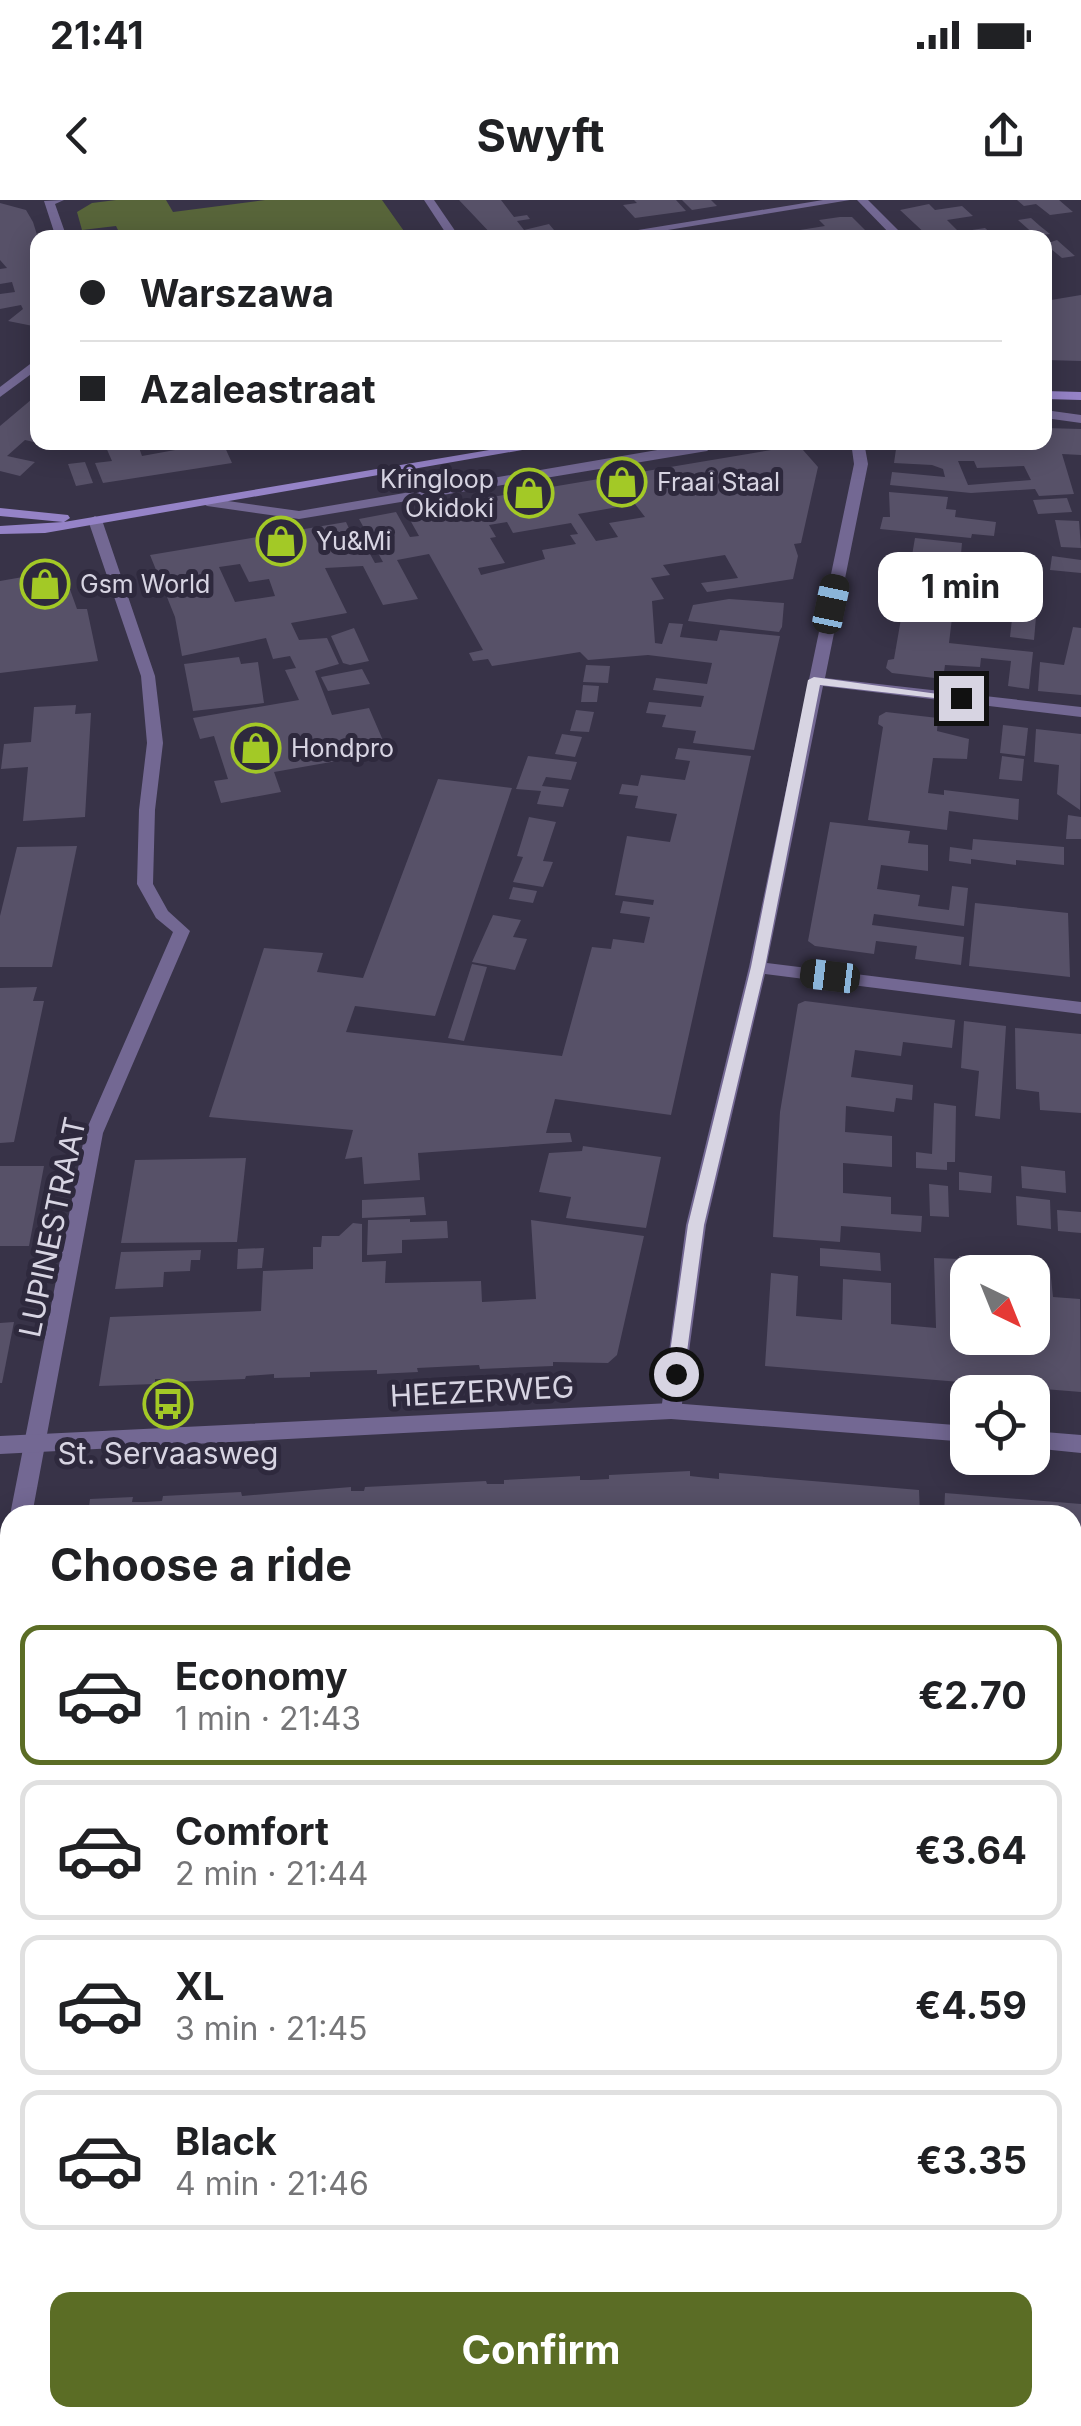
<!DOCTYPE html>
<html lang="en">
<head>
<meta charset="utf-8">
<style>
  :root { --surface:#fff; --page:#f2f2f2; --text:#202124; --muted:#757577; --line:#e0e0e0; --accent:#5b6d25 }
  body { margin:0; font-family:Inter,sans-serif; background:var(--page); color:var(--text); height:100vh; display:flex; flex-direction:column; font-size:38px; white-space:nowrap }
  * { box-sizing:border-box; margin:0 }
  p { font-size:32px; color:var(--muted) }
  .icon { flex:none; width:55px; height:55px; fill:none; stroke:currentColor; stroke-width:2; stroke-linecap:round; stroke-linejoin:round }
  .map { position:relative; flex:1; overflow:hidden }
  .details { position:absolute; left:0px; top:1305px; width:1082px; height:922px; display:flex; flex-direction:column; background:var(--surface); border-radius:30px 30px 0 0; box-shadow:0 5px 25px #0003 }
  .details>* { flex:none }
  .hud { position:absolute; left:30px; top:30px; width:1022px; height:220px; border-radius:20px; box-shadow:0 5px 25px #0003; display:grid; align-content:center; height:220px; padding:0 50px; background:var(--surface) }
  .needle { width:65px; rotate:137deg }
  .buttons { position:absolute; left:950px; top:1055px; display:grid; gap:20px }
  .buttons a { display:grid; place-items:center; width:100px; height:100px; border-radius:20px; background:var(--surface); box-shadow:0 5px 25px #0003; font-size:50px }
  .end { position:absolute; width:45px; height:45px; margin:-22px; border:12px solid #d7d4e2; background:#111; box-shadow:0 0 0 5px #111 }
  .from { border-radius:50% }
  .bubble { position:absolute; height:70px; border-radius:20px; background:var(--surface); box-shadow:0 5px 25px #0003; font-size:32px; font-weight:700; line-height:70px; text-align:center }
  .car { position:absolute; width:30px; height:60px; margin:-30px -15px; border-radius:12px; box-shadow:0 0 8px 2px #0007; background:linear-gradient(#222 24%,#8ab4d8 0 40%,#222 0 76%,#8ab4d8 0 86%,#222 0) }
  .hud b { display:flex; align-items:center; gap:35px; height:95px; font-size:38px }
  .hud b+b { border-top:2px solid var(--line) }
  .hud i { width:25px; height:25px; background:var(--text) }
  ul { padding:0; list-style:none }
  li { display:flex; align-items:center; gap:30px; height:140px; margin:0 20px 15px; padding:0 30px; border:5px solid var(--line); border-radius:20px }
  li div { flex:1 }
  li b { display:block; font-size:38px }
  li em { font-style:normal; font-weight:700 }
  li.selected { border-color:var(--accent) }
  li>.icon { width:90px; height:90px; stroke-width:1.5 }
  h2 { padding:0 50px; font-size:45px; line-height:120px }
  .cta { display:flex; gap:20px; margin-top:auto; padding:20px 50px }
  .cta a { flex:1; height:115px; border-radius:20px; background:var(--accent); color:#fff; font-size:40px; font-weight:700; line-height:115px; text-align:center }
  .status { display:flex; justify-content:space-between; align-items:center; height:70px; padding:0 50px; background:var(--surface); direction:ltr }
  .status svg { height:28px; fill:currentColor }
  header { display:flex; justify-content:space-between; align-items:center; height:130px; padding:0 50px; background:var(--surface); font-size:45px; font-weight:700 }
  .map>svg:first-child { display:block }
</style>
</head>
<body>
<div class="status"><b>21:41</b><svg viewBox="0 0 49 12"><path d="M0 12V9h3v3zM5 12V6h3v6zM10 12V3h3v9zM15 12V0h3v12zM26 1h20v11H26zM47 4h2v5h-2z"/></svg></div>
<header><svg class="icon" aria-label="back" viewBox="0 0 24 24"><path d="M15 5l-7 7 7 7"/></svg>Swyft<svg class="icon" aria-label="share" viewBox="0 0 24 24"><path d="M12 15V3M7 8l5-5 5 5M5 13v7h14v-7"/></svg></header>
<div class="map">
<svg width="1081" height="2226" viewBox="0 0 1081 2226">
  <rect width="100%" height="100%" fill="#383348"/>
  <g fill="#58653a">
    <polygon points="116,0 166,0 173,12 265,0 382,0 406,34 435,30 441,37 122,38 116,26 82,30 77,12 92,3"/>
    <polygon points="10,2132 10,2218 37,2218 36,2226 0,2226 0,2133"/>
  </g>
  <g fill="#575168" fill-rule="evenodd">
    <polygon points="459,0 501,0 514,17 527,15 530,19 517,21 524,30 549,24 554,30 495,38"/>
    <polygon points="634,0 676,0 686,11 635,18 623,5 637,3"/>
    <polygon points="682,0 711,0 717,6 692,10"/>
    <polygon points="1017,0 1059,0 1073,12 1050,15 1036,4 1024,6"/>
    <polygon points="0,3 26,10 33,22 38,38 38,127 8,121 23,109 21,105 0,109 0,94 15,92 12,82 0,84 0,69 7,68 0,60"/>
    <polygon points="929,4 935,10 962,6 973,16 947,20 959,32 985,28 996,38 930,38 900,10"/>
    <polygon points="840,17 852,17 873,38 808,38 800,30 825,26 819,20"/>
    <polygon points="1031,18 1040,26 1050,34 1036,36 1018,20"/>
    <polygon points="1057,40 1075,56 1062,58 1045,44"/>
    <polygon points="1081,95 1081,161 1045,160 1045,101"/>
    <polygon points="38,194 38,243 25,240 7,256 35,262 20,276 0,271 0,226"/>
    <path d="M1045,228L1081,229V255L1062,254L1074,294L1039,296L1035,289L971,293L890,285L892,272L945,277L943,269L932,265L894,263L897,242H1045ZM958,261H974L977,268L1024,266L1031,280L968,285Z"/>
    <polygon points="137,242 142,256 175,250 171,242 223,243 232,263 103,283 95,263 112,261 105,245"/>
    <path d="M789,247L803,250L818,267L801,343L794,344L798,356L793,379L707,392L701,383L738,378L725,355L663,365L670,375L651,378L664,399L652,401L655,443L662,444L669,423L683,424L680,437L717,441L720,430L780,436L754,550L693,543L696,531L662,527L666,515L646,513L649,502L701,507L704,496L653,490L656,478L707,484L712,463L648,455L588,460L580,452L492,466L488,459L473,461L469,453L483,450L429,354L397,360L418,399L383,405L363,366L325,368L347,413L291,423L299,440L327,438L339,464L315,471L332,515L369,508L388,552L274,572L281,592L221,603L214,581L228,579L214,536L200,539L193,518L299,500L285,470L296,468L290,456L273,459L266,438L182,456L175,417L150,355L346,322L353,337L360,336L375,363L383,362L359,319L396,312L410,337L419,336L405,311L452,310L462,302ZM635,304L645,317L609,323L618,337L596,341L578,314ZM507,322L513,333L571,323L578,334L570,335L576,344L542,350L545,359L481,375L478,368L505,363L490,338L496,337L489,325ZM240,364L249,382L269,379L275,396L235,402L219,367Z"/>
    <polygon points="85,262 93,283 76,286 68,264"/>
    <polygon points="889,292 948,297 946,309 956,310 955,317 996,322 994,336 972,334 971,338 880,329 883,317 890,317"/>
    <polygon points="1067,298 1072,312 1038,314 1033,300"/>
    <polygon points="1055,320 1079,321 1081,348 1061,347"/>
    <polygon points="915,338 962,343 961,354 1017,362 1016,371 991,368 991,376 958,373 955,400 986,403 984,421 952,418 949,443 1033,452 1029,489 1008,486 1011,461 981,458 980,467 945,465 943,479 892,473 886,468 888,460 894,459"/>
    <polygon points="1052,356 1081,360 1081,373 1050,370"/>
    <polygon points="63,370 77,409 87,409 98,461 0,473 0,381"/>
    <polygon points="1015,392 1038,394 1034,440 1010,437"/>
    <polygon points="729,399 784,403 782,427 779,432 688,421 693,405"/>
    <polygon points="1073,427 1081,428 1081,495 1038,491 1040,462 1064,465"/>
    <polygon points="354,428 369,461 350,465 343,463 331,436"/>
    <polygon points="239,457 241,464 258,462 264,503 193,511 184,464"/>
    <polygon points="586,465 610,466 608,483 583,482"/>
    <polygon points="362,469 370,484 328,491 321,477"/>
    <polygon points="583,485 599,486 597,502 581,502"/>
    <polygon points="76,505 75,514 91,513 85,617 23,621 28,567 1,569 4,544 31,542 34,507"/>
    <polygon points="576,510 594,512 589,532 570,531"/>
    <polygon points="886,512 938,518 937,531 969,539 967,559 933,558 928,593 944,595 944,590 1019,599 1018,620 949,611 947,630 868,620 883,527 878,524 879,516"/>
    <polygon points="1003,525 1028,528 1025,556 1000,553"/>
    <polygon points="1036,529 1081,534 1080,610 1057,594 1059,565 1034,562"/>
    <polygon points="562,534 582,537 575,557 555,554"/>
    <polygon points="678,548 751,556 671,915 555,899 546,933 570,933 572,942 418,953 420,980 364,984 362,957 345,959 353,930 209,917 264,748 323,753 317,772 363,778 438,579 512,588 435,816 355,806 346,832 562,856 592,747 611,749 613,739 644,743 650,717 620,713 623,701 653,705 654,700 615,695 627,636 670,642 677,614 635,608 638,596 619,594 622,584 638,586 641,575 685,580 690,561 675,559"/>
    <polygon points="528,556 577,562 571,580 546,577 542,586 569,589 563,607 537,604 541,591 516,589"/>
    <polygon points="1002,556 1024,559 1022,581 999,579"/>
    <polygon points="1068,615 1081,617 1081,639 1066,639"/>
    <polygon points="529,617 556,622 543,661 553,662 543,687 513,682 523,657 517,656"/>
    <polygon points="830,622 910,631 908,643 928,645 928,671 881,665 877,689 920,695 918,706 949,710 952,686 968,688 964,726 874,714 872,725 964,737 961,765 915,759 917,746 876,741 874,754 815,746 808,741"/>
    <polygon points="973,639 1064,647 1064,665 1016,660 1016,665 971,659 971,664 949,661 950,647 972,650"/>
    <polygon points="77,646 52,767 0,767 0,716 17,647"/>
    <polygon points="513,687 537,691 533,703 509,699"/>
    <polygon points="975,703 1068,713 1070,777 969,766"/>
    <polygon points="493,715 521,720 513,737 527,739 515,770 472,762"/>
    <polygon points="472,764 487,767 464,841 448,838"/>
    <polygon points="37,787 33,801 44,801 14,942 0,943 0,788"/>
    <polygon points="805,801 955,820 952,848 903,842 901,856 855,850 851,877 913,885 912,900 896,898 894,912 846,906 845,932 892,936 892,967 843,963 843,993 891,997 891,1014 922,1016 921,1032 841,1026 840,1042 773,1037 780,912 798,804"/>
    <polygon points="964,821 1006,826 1000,919 975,916 979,871 961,868"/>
    <polygon points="1015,828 1081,834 1081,913 1040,910 1039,892 1016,889"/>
    <polygon points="934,903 956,906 955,962 947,962 947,970 916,968 916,952 932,954"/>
    <polygon points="583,946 661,957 646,1028 566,1018 571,997 539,992 549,953 582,951"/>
    <polygon points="246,958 237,1042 121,1043 135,960"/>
    <polygon points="0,966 44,966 29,1046 0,1046"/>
    <polygon points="1021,966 1065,971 1066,993 1022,988"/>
    <polygon points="959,972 992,976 991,993 959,990"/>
    <polygon points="929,984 948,986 949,1017 930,1016"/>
    <polygon points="1016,996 1050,1000 1051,1029 1017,1025"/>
    <polygon points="424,997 426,1015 362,1018 362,1000"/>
    <polygon points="1057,1010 1081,1012 1081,1033 1058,1031"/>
    <polygon points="410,1019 410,1022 447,1021 448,1038 402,1040 402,1053 367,1055 368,1020"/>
    <polygon points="531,1020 644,1036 617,1155 608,1163 553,1162 553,1166 480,1169 479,1165 417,1168 418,1172 377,1174 377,1170 310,1172 310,1177 274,1178 274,1174 246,1176 245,1179 171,1182 172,1179 155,1179 155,1184 99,1186 110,1117 261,1111 263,1071 313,1069 313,1047 321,1047 322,1036 339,1036 353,1023 362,1024 362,1062 386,1061 385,1083 481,1081 482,1102 536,1099"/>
    <polygon points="264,1048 262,1068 237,1069 238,1049"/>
    <polygon points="820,1048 880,1053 881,1071 820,1066"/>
    <polygon points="201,1050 200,1060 191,1060 190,1071 164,1072 163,1087 115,1089 121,1052"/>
    <polygon points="959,1056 983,1058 984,1072 968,1072 968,1138 1032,1138 1032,1072 1019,1072 1018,1065 1050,1068 1053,1097 1080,1099 1081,1192 765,1166 771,1073 798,1076 796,1116 842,1120 843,1079 865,1081 891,1083 891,1124 936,1128 934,1058 959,1059"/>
    <polygon points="14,1122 2,1183 0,1183 0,1123"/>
    <polygon points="690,1271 690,1276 699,1277 719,1279 719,1273 919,1290 920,1315 88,1315 90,1299 133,1297 132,1302 145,1302 162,1301 163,1296 241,1292 242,1296 351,1287 351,1291 364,1291 365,1287 486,1281 487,1284 504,1284 504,1280 580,1276 580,1280 590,1280 609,1279 609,1275"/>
    <polygon points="945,1293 1081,1304 1081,1539 1072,1538 1072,1444 1078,1444 1072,1315 944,1315"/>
    <polygon points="1081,1706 1081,1813 1072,1814 1072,1707"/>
    <polygon points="1081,2078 1081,2212 1072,2213 1072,2079"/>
    <polygon points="113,2218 261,2218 260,2226 112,2226"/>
    <polygon points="403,2218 447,2218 448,2226 403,2225"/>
    <polygon points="468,2218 962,2218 962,2220 877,2226 468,2226"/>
  </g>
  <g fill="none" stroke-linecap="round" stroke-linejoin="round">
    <g fill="#736893" fill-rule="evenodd">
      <polygon points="64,0 55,4 67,38 56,38 44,1"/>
      <polygon points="424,0 434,0 460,38 449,38"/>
      <polygon points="823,0 850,0 619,38 589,38"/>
      <polygon points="857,0 868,0 906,38 894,38"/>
      <polygon points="38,158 38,169 0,197 0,187"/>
      <polygon points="1045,210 1081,215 1081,223 1045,218"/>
      <polygon points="704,242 718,242 707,251 299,319 207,306 200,302 207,298 299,311"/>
      <polygon points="851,242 864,242 868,264 825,478 1081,507 1081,517 823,486 767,763 1081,802 1081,814 765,774 706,1025 681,1211 678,1217 664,1217 661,1211 686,1025 749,767 854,264"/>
      <polygon points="95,316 102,320 155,476 163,543 155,610 153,684 168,711 190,731 103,933 32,1315 10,1315 85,933 173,732 156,718 137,684 139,610 147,543 141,476 88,320"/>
      <polygon points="10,1389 10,1480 0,1487 0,1397"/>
      <polygon points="1081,1921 1081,1947 1072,1948 1072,1922"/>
      <rect x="0" y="1990" width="10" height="28"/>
    </g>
    <g fill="#736893" fill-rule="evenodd">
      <polygon points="671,1203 968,1226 968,1242 671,1219 0,1254 0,1236"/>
      <polygon points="1032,1231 1081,1235 1081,1253 1032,1248"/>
    </g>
    <g fill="#9583c7" fill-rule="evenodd">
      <polygon points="1045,191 1081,192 1081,200 1045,199"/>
      <polygon points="536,242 568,242 45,333 0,334 0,326 63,322 0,316 0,308 68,315 70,318 64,322"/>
    </g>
  </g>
  <polygon fill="#d7d4e2" points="814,477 967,498 961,501 820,485 765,767 704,1025 684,1174 676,1180 667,1174 688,1025 751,767 808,480"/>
  <defs>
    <g id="shop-ring" transform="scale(2.5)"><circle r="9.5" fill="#2e293d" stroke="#a3c926" stroke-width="1.5"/><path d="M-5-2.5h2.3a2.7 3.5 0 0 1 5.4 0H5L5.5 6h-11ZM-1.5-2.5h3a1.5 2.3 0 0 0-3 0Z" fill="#a3c926"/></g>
    <g id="bus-ring" transform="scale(2.5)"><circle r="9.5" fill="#2e293d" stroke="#a3c926" stroke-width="1.5"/><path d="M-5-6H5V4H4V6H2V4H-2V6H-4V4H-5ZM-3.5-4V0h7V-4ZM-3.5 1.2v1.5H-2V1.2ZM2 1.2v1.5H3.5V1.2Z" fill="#a3c926"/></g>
  </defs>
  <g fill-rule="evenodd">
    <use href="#shop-ring" x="622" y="282"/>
    <use href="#shop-ring" x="529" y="293"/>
    <use href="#shop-ring" x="281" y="341"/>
    <use href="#shop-ring" x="45" y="384"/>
    <use href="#shop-ring" x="256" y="548"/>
    <use href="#bus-ring" x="168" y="1204"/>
  </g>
  <g text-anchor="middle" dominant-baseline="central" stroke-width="10" stroke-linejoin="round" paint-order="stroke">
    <g font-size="25" fill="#d7d4e2" stroke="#2e293d" text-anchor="start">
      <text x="494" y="279" text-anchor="end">Kringloop<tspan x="494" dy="29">Okidoki</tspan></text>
      <text x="657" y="282">Fraai Staal</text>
      <text x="316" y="341">Yu&amp;Mi</text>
      <text x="80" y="384">Gsm World</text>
      <text x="291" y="548">Hondpro</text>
    </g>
    <g font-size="30" fill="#d7d4e2" stroke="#2e293d">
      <text transform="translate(52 1027) rotate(-78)">LUPINESTRAAT</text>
      <text transform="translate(482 1191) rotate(-3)">HEEZERWEG</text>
    </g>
    <g font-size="30" fill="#d7d4e2" stroke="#2e293d">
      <text x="168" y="1253">St. Servaasweg</text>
    </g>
  </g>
</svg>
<div class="buttons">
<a><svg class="needle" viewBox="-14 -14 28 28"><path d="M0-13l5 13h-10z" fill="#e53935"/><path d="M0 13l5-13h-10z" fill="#757577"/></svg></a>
<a><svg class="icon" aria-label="locate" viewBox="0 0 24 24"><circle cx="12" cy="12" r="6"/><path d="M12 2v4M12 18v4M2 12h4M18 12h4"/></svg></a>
</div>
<i class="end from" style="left:676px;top:1174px"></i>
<i class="end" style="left:961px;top:498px"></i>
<div class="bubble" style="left:878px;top:352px;width:165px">1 min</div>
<i class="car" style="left:831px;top:404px;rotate:12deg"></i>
<i class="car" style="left:830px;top:776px;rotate:277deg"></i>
<div class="hud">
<b><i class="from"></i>Warszawa</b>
<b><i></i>Azaleastraat</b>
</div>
<section class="details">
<h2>Choose a ride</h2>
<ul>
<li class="selected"><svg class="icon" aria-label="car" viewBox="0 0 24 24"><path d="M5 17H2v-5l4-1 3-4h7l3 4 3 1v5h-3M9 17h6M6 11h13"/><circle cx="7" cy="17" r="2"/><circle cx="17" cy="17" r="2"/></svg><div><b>Economy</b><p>1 min · 21:43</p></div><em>€2.70</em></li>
<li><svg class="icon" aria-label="car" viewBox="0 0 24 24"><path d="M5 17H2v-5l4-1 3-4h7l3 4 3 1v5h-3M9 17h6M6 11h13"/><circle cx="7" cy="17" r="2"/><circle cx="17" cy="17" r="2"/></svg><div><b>Comfort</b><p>2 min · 21:44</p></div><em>€3.64</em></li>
<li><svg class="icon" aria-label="car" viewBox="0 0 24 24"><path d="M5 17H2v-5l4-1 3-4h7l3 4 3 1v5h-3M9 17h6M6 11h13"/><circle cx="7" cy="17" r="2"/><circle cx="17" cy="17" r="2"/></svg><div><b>XL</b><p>3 min · 21:45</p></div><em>€4.59</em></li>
<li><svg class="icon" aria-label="car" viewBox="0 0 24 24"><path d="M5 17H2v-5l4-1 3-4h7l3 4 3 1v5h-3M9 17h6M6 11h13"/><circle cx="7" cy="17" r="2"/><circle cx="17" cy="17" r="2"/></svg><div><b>Black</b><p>4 min · 21:46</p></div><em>€3.35</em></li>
</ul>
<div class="cta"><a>Confirm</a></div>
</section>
</div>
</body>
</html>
